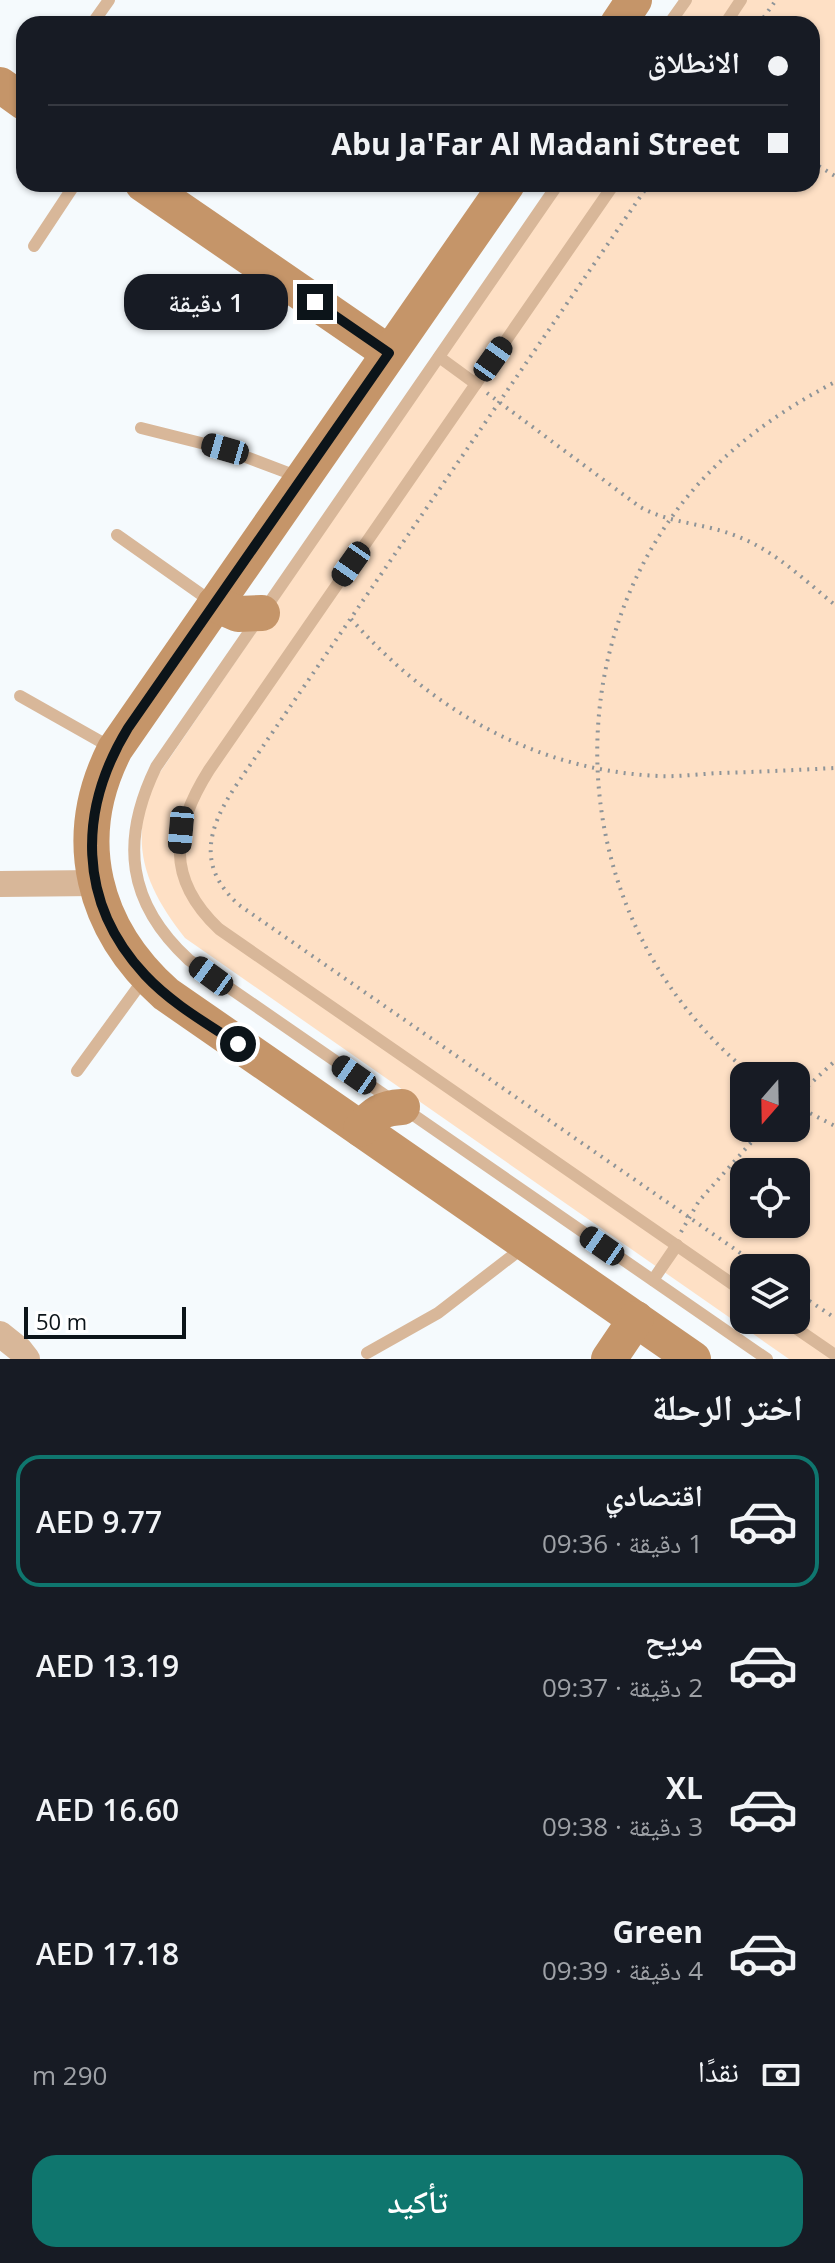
<!DOCTYPE html>
<html lang="ar">
<head>
<meta charset="utf-8">
<style>
  :root { --surface:#171b24; --page:#20242c; --text:#f1f3f6; --muted:#9ea1a6; --line:#363941; --accent:#0f766e }
  body { margin:0; font-family:"Open Sans","Noto Naskh Arabic",sans-serif; background:var(--page); color:var(--text); direction:rtl; height:100vh; display:flex; flex-direction:column; font-size:30px; white-space:nowrap }
  * { box-sizing:border-box; margin:0 }
  p { font-size:26px; color:var(--muted) }
  .icon { flex:none; width:44px; height:44px; fill:none; stroke:currentColor; stroke-width:2; stroke-linecap:round; stroke-linejoin:round }
  .map { position:relative; height:1359px; overflow:hidden; direction:ltr }
  .details { display:flex; flex-direction:column; background:var(--surface); flex:1 }
  .details>* { flex:none }
  .hud { position:absolute; left:16px; top:16px; width:804px; height:176px; border-radius:24px; box-shadow:0 2px 6px #0004; direction:rtl; display:grid; align-content:center; height:176px; padding:0 32px; background:var(--surface) }
  .needle { width:52px; rotate:200deg }
  .fabs { position:absolute; left:730px; top:1062px; display:grid; gap:16px }
  .fabs a { display:grid; place-items:center; width:80px; height:80px; border-radius:16px; background:var(--surface); box-shadow:0 2px 6px #0004; font-size:40px }
  .scale { position:absolute; left:24px; bottom:20px; width:162px; box-sizing:border-box; padding-left:8px; border:4px solid #0c1419; border-top:0; font-size:22px; line-height:28px; white-space:nowrap; color:#0c1419; -webkit-text-stroke:6px #fff; paint-order:stroke }
  .end { position:absolute; width:36px; height:36px; margin:-18px; border:10px solid #0c1419; background:#fff; box-shadow:0 0 0 4px #fff }
  .from { border-radius:50% }
  .bubble { position:absolute; height:56px; border-radius:24px; background:var(--surface); box-shadow:0 2px 6px #0004; font-size:26px; font-weight:600; line-height:56px; text-align:center; direction:rtl }
  .car { position:absolute; width:24px; height:48px; margin:-24px -12px; border-radius:10px; box-shadow:0 0 6px 2px #0007; background:linear-gradient(#222 24%,#8ab4d8 0 40%,#222 0 76%,#8ab4d8 0 86%,#222 0) }
  .hud b { display:flex; align-items:center; gap:28px; height:76px; font-size:30px }
  .hud b+b { border-top:2px solid var(--line) }
  .hud i { width:20px; height:20px; background:var(--text) }
  ul { padding:0; list-style:none }
  li { display:flex; align-items:center; gap:24px; height:132px; margin:0 16px 12px; padding:0 16px; border:4px solid transparent; border-radius:24px }
  li div { flex:1 }
  li b { display:block; font-size:30px }
  li em { font-style:normal; font-weight:600 }
  li.active { border-color:var(--accent) }
  li>.icon { width:72px; height:72px; stroke-width:1.5 }
  h2 { padding:0 32px; font-size:36px; line-height:96px }
  .pay { display:flex; align-items:center; gap:20px; height:88px; padding:0 32px; font-size:30px }
  .pay p { margin-inline-start:auto }
  .primary-button { display:flex; gap:16px; margin-top:auto; padding:16px 32px }
  .primary-button a { flex:1; height:92px; border-radius:24px; background:var(--accent); color:#fff; font-size:32px; font-weight:600; line-height:92px; text-align:center }
  .map>svg:first-child { display:block }
</style>
</head>
<body>
<div class="map">
<svg width="835" height="1359" viewBox="0 0 835 1359">
  <rect width="100%" height="100%" fill="#f5fafd"/>
  <path fill="#fee0c5" fill-rule="evenodd" d="M688,0H835V1359H789L185,938C146,888 129,847 152,784L562,184H812V24H672ZM744,1076H796V1128H744ZM744,1172H796V1224H744ZM744,1268H796V1320H744Z"/>
  <g fill="none" stroke-linecap="round" stroke-linejoin="round">
    <g stroke="#8e9498" stroke-width="4" stroke-dasharray="2 6" stroke-linecap="butt">
      <polyline points="759,24 776,0"/>
      <polyline points="812,162 835,176"/>
      <path d="M649,184L235,787C207,830 197,867 239,905L762,1268"/>
      <path d="M487,393L640,507C669,523 701,523 731,534C772,548 802,578 835,605"/>
      <path d="M351,619C432,710 534,770 658,776C678,777 699,774 719,773C758,772 796,770 835,768"/>
      <path d="M754,1076C728,1057 705,1032 685,1007C575,867 567,668 669,521C712,459 770,416 835,382"/>
      <polyline points="796,1097 835,1061"/>
      <polyline points="796,1106 835,1126"/>
      <polyline points="681,1232 699,1201 764,1128"/>
      <polyline points="796,1292 835,1318"/>
    </g>
    <g stroke="#d8b799" stroke-width="12">
      <polyline points="92,24 109,0"/>
      <polyline points="669,24 686,0"/>
      <polyline points="725,24 741,0"/>
      <path d="M558,184L156,767C120,841 127,903 189,960L767,1359"/>
      <path d="M614,184L209,770C172,829 165,878 219,929L744,1292"/>
      <polyline points="34,246 75,184"/>
      <polyline points="439,357 476,384"/>
      <polyline points="141,428 225,449 299,477"/>
      <polyline points="117,535 212,602"/>
      <polyline points="20,696 112,748"/>
      <polyline points="77,1071 144,979"/>
      <polyline points="653,1280 677,1245"/>
      <polyline points="784,1320 835,1355"/>
      <polyline points="367,1353 438,1313 525,1246"/>
    </g>
    <g stroke="#d8b799" stroke-width="26">
      <polyline points="0,884 96,883"/>
      <polyline points="0,1334 20,1350 27,1359"/>
    </g>
    <g stroke="#c59569" stroke-width="36">
      <polyline points="618,24 634,0"/>
      <polyline points="0,85 24,102"/>
      <polyline points="143,184 389,353"/>
      <path d="M507,184L115,749C69,839 93,929 166,994L693,1359"/>
      <polyline points="215,604 238,614 262,613"/>
      <path d="M361,1129C374,1114 382,1108 402,1107"/>
      <polyline points="609,1359 636,1319"/>
    </g>
  </g>
  <g fill="none" stroke-linecap="round" stroke-linejoin="round">
    <path stroke="#0c1419" stroke-width="10" d="M238,1044C206,1023 171,1003 145,975C77,902 78,810 128,728L389,353L315,302"/>
  </g>
</svg>
<div class="fabs">
<a><svg class="needle" viewBox="-14 -14 28 28"><path d="M0-13l5 13h-10z" fill="#e53935"/><path d="M0 13l5-13h-10z" fill="#9ea1a6"/></svg></a>
<a><svg class="icon" aria-label="locate" viewBox="0 0 24 24"><circle cx="12" cy="12" r="6"/><path d="M12 2v4M12 18v4M2 12h4M18 12h4"/></svg></a>
<a><svg class="icon" aria-label="layers" viewBox="0 0 24 24"><path d="M12 4l9 5-9 5-9-5zM3 14l9 5 9-5"/></svg></a>
</div>
<div class="scale">50 m</div>
<i class="end from" style="left:238px;top:1044px"></i>
<i class="end" style="left:315px;top:302px"></i>
<div class="bubble" style="left:124px;top:274px;width:164px">1 دقيقة</div>
<i class="car" style="left:493px;top:359px;rotate:35deg"></i>
<i class="car" style="left:225px;top:449px;rotate:286deg"></i>
<i class="car" style="left:351px;top:564px;rotate:215deg"></i>
<i class="car" style="left:181px;top:830px;rotate:185deg"></i>
<i class="car" style="left:211px;top:976px;rotate:306deg"></i>
<i class="car" style="left:354px;top:1075px;rotate:305deg"></i>
<i class="car" style="left:602px;top:1246px;rotate:305deg"></i>
<div class="hud">
<b><i class="from"></i>الانطلاق</b>
<b><i></i>Abu Ja'Far Al Madani Street</b>
</div>
</div>
<section class="details">
<h2>اختر الرحلة</h2>
<ul>
<li class="active"><svg class="icon" aria-label="car" viewBox="0 0 24 24"><path d="M5 17H2v-5l4-1 3-4h7l3 4 3 1v5h-3M9 17h6M6 11h13"/><circle cx="7" cy="17" r="2"/><circle cx="17" cy="17" r="2"/></svg><div><b>اقتصادي</b><p>1 دقيقة · 09:36</p></div><em>AED 9.77</em></li>
<li><svg class="icon" aria-label="car" viewBox="0 0 24 24"><path d="M5 17H2v-5l4-1 3-4h7l3 4 3 1v5h-3M9 17h6M6 11h13"/><circle cx="7" cy="17" r="2"/><circle cx="17" cy="17" r="2"/></svg><div><b>مريح</b><p>2 دقيقة · 09:37</p></div><em>AED 13.19</em></li>
<li><svg class="icon" aria-label="car" viewBox="0 0 24 24"><path d="M5 17H2v-5l4-1 3-4h7l3 4 3 1v5h-3M9 17h6M6 11h13"/><circle cx="7" cy="17" r="2"/><circle cx="17" cy="17" r="2"/></svg><div><b>XL</b><p>3 دقيقة · 09:38</p></div><em>AED 16.60</em></li>
<li><svg class="icon" aria-label="car" viewBox="0 0 24 24"><path d="M5 17H2v-5l4-1 3-4h7l3 4 3 1v5h-3M9 17h6M6 11h13"/><circle cx="7" cy="17" r="2"/><circle cx="17" cy="17" r="2"/></svg><div><b>Green</b><p>4 دقيقة · 09:39</p></div><em>AED 17.18</em></li>
</ul>
<div class="pay"><svg class="icon" aria-label="cash" viewBox="0 0 24 24"><path d="M3 7h18v10H3z"/><circle cx="12" cy="12" r="2"/></svg>نقدًا<p>290 m</p></div>
<div class="primary-button"><a>تأكيد</a></div>
</section>
</body>
</html>
